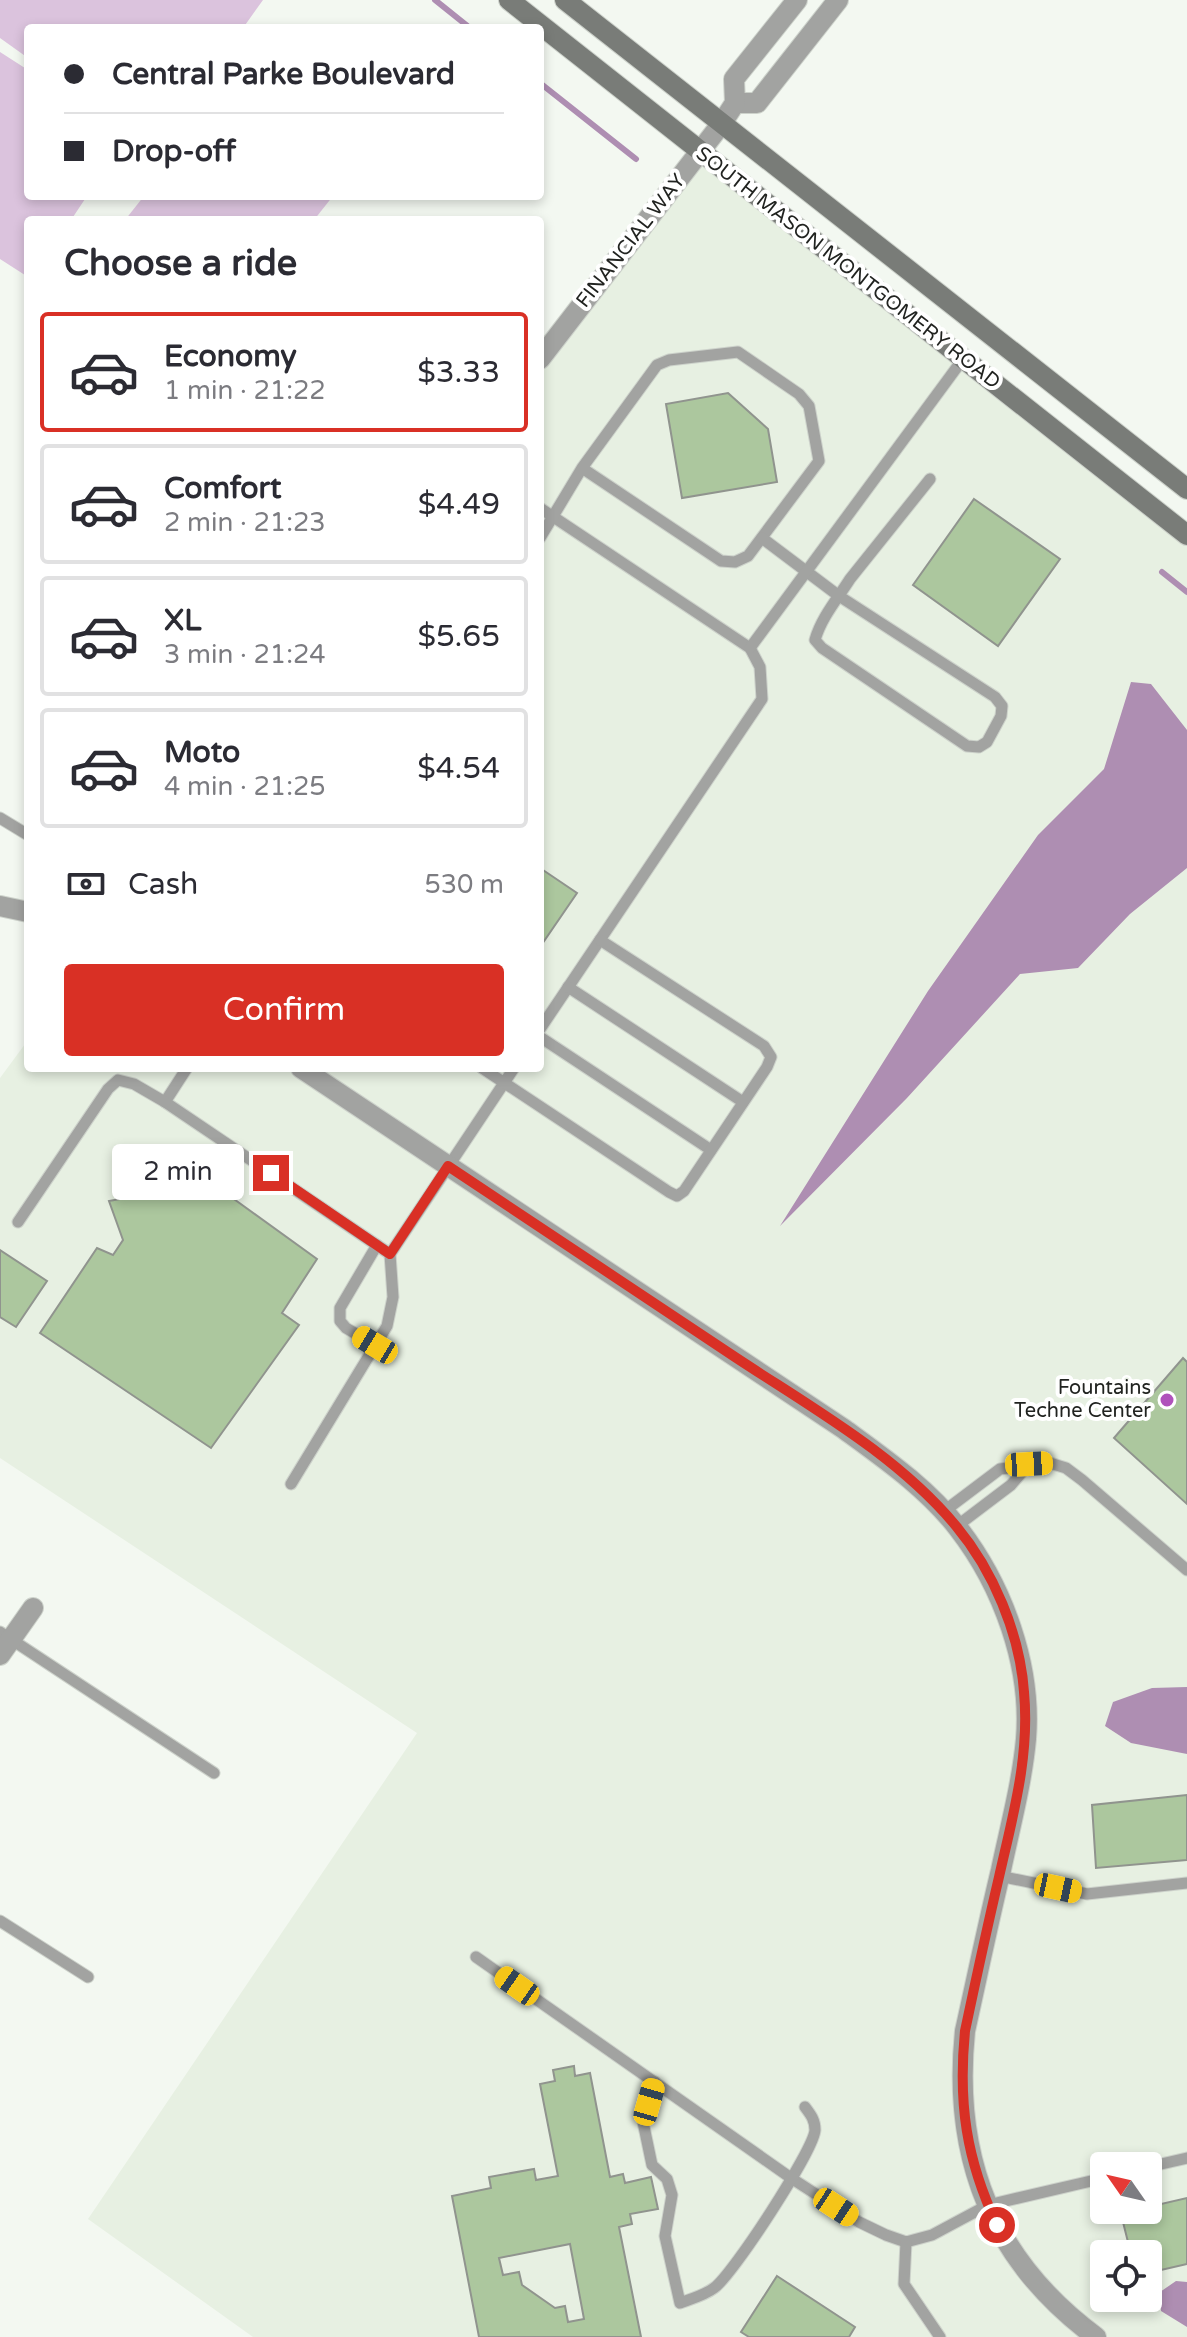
<!DOCTYPE html>
<html lang="en">
<head>
<meta charset="utf-8">
<style>
  :root { --surface:#fff; --page:#f2f2f3; --text:#2b2b33; --muted:#7c7c81; --line:#e1e1e2; --accent:#d93025 }
  body { margin:0; font-family:"Varela Round",sans-serif; background:var(--page); color:var(--text); height:100vh; display:flex; flex-direction:column; font-size:30px; white-space:nowrap }
  * { box-sizing:border-box; margin:0 }
  p { font-size:26px; color:var(--muted) }
  .icon { flex:none; width:44px; height:44px; fill:none; stroke:currentColor; stroke-width:2; stroke-linecap:round; stroke-linejoin:round }
  .map { position:relative; flex:1; overflow:hidden }
  .details { position:absolute; left:24px; top:216px; width:520px; height:856px; display:flex; flex-direction:column; background:var(--surface); border-radius:8px; box-shadow:0 4px 12px #0003 }
  .details>* { flex:none }
  .banner { position:absolute; left:24px; top:24px; width:520px; height:176px; border-radius:8px; box-shadow:0 4px 12px #0003; display:grid; align-content:center; height:176px; padding:0 40px; background:var(--surface) }
  .needle { width:52px; rotate:304deg }
  .controls { position:absolute; left:1090px; top:2152px; display:grid; gap:16px }
  .controls a { display:grid; place-items:center; width:72px; height:72px; border-radius:8px; background:var(--surface); box-shadow:0 4px 12px #0003; font-size:40px }
  .end { position:absolute; width:36px; height:36px; margin:-18px; border:10px solid #d93025; background:#fff; box-shadow:0 0 0 4px #fff }
  .from { border-radius:50% }
  .bubble { position:absolute; height:56px; border-radius:8px; background:var(--surface); box-shadow:0 4px 12px #0003; font-size:26px; font-weight:600; line-height:56px; text-align:center }
  .car { position:absolute; width:24px; height:48px; margin:-24px -12px; border-radius:10px; box-shadow:0 0 6px 2px #0007; background:linear-gradient(#f5c518 24%,#345 0 40%,#f5c518 0 76%,#345 0 86%,#f5c518 0) }
  .banner b { display:flex; align-items:center; gap:28px; height:76px; font-size:30px }
  .banner b+b { border-top:2px solid var(--line) }
  .banner i { width:20px; height:20px; background:var(--text) }
  ul { padding:0; list-style:none }
  li { display:flex; align-items:center; gap:24px; height:120px; margin:0 16px 12px; padding:0 24px; border:4px solid var(--line); border-radius:8px }
  li div { flex:1 }
  li b { display:block; font-size:30px }
  li em { font-style:normal; font-weight:600 }
  li.selected { border-color:var(--accent) }
  li>.icon { width:72px; height:72px; stroke-width:1.5 }
  h2 { padding:0 40px; font-size:36px; line-height:96px }
  .pay { display:flex; align-items:center; gap:20px; height:88px; padding:0 40px; font-size:30px }
  .pay p { margin-inline-start:auto }
  .action { display:flex; gap:16px; margin-top:auto; padding:16px 40px }
  .action a { flex:1; height:92px; border-radius:8px; background:var(--accent); color:#fff; font-size:32px; font-weight:600; line-height:92px; text-align:center }
  .map>svg:first-child { display:block }
</style>
</head>
<body>
<div class="map">
<svg width="1187" height="2337" viewBox="0 0 1187 2337">
  <rect width="100%" height="100%" fill="#f3f8f1"/>
  <path fill="#e7f0e2" fill-rule="evenodd" d="M700,151L1187,535V2337H253L88,2219L417,1733L0,1458V1078L28,1040V1068H540V359ZM1104,2166H1148V2210H1104ZM1104,2254H1148V2298H1104Z"/>
  <g fill="#dbc3dd">
    <polygon points="0,0 263,0 243,28 28,28 28,58 0,38"/>
    <polygon points="0,52 28,70 28,196 87,196 71,220 28,220 28,277 0,259"/>
    <polygon points="144,196 333,196 314,220 125,220"/>
  </g>
  <g fill="#ae8eb2">
    <polygon points="1131,682 1151,684 1187,730 1187,868 1130,914 1078,968 1020,974 907,1098 780,1226 928,991 1038,835 1104,769"/>
    <polygon points="1187,1687 1187,1754 1131,1743 1105,1726 1113,1702 1152,1688"/>
    <polygon points="1176,2281 1187,2282 1187,2327 1161,2311 1160,2292"/>
  </g>
  <g fill="none" stroke-linecap="round" stroke-linejoin="round">
    <g stroke="#ae8eb2" stroke-width="6">
      <polyline points="435,0 470,28"/>
      <polyline points="540,83 636,159"/>
      <polyline points="1162,572 1187,592"/>
    </g>
  </g>
  <g fill="#acc79e" stroke="#90948e" stroke-width="2" fill-rule="evenodd">
    <polygon points="728,393 768,429 777,482 682,498 666,404"/>
    <polygon points="974,499 1060,559 998,646 913,585"/>
    <polygon points="540,868 577,893 540,947"/>
    <polygon points="153,1173 177,1190 209,1181 317,1259 282,1313 299,1325 211,1448 40,1333 97,1248 113,1255 123,1240 109,1201 136,1196"/>
    <polygon points="0,1250 47,1281 16,1327 0,1317"/>
    <polygon points="1183,1358 1187,1362 1187,1504 1114,1438"/>
    <polygon points="1187,1795 1187,1860 1096,1868 1092,1805"/>
    <path d="M574,2066L575,2076L590,2073L610,2177L623,2174L625,2183L651,2177L658,2209L630,2214L632,2224L619,2227L641,2337H479L452,2196L491,2188L489,2177L534,2169L536,2180L558,2176L540,2084L555,2081L553,2070ZM570,2244L584,2319L568,2322L565,2306L555,2308L522,2285L519,2272L503,2275L499,2258Z"/>
    <polygon points="1187,2198 1187,2264 1148,2273 1148,2254 1131,2254 1121,2214 1148,2210 1148,2207"/>
    <polygon points="777,2276 855,2327 849,2337 749,2337 741,2332"/>
  </g>
  <g fill="none" stroke-linecap="round" stroke-linejoin="round">
    <g stroke="#cdd2cb" stroke-width="13">
      <g id="lane">
        <polyline points="540,508 750,648 760,667 762,699 540,1029"/>
        <polyline points="540,538 582,468 657,365 669,360 738,352 799,394 809,406 819,461 748,556 735,562 721,561 582,468"/>
        <path d="M762,538L839,596L995,697L1002,706L1001,716L987,742L979,747L967,746L822,648L815,640C821,618 838,598 850,579L930,479"/>
        <polyline points="750,648 963,359"/>
        <polyline points="0,818 28,835"/>
        <polyline points="568,987 743,1102"/>
        <polyline points="540,1037 711,1150"/>
        <polyline points="187,1068 165,1102 390,1254 514,1068"/>
        <polyline points="482,1068 669,1192 677,1196 684,1191 767,1067 771,1057 764,1046 600,940"/>
        <polyline points="18,1222 108,1089 118,1080 134,1084 165,1102"/>
        <polyline points="375,1345 346,1328 340,1321 340,1308 377,1245"/>
        <polyline points="291,1484 387,1326 393,1297 390,1254"/>
        <polyline points="943,1512 1000,1469 1050,1463 1066,1468 1082,1480 1187,1570"/>
        <polyline points="957,1526 1011,1485 1029,1464"/>
        <polyline points="0,1632 214,1773"/>
        <polyline points="999,1876 1087,1894 1187,1883"/>
        <polyline points="0,1921 88,1977"/>
        <polyline points="476,1957 791,2178 859,2222 886,2235 906,2242 932,2235 988,2205 1104,2178"/>
        <path d="M655,2082L643,2122L652,2165L667,2179L672,2195L665,2236L680,2303C691,2299 705,2295 714,2288C732,2276 814,2150 815,2130C815,2120 811,2115 805,2107"/>
        <polyline points="1148,2167 1187,2158"/>
        <polyline points="906,2242 904,2284 940,2337"/>
      </g>
    </g>
    <g stroke="#cdd2cb" stroke-width="22">
      <g id="street">
        <polyline points="735,103 757,103 838,0"/>
        <polyline points="540,359 722,123 735,103 734,79 797,0"/>
        <polyline points="0,906 28,912"/>
        <path d="M301,1068L844,1429C885,1459 927,1488 958,1528C1003,1586 1032,1666 1026,1739C1022,1783 1010,1827 1001,1870C988,1924 977,1977 965,2031C952,2158 992,2260 1096,2337"/>
        <polyline points="0,1655 33,1608"/>
      </g>
    </g>
    <g stroke="#cdd2cb" stroke-width="22">
      <g id="secondary">
        <polyline points="509,0 1187,535"/>
        <polyline points="565,0 1187,489"/>
      </g>
    </g>
    <use href="#lane" stroke="#a2a3a1" stroke-width="11"/>
    <use href="#street" stroke="#a2a3a1" stroke-width="20"/>
    <use href="#secondary" stroke="#797c78" stroke-width="20"/>
  </g>
  <g fill="none" stroke-linecap="round" stroke-linejoin="round">
    <path stroke="#d93025" stroke-width="10" d="M271,1173L390,1254L448,1166C544,1229 639,1294 735,1357C812,1408 897,1455 956,1526C993,1570 1020,1634 1024,1692C1030,1756 1013,1815 999,1877C987,1928 976,1979 965,2031C958,2103 966,2159 997,2225"/>
  </g>
  <circle fill="#b052bb" stroke="#fff" stroke-width="3" cx="1167" cy="1400" r="8"/>
  <g text-anchor="middle" dominant-baseline="central" stroke-width="8" stroke-linejoin="round" paint-order="stroke">
    <g font-size="20" fill="#212320" stroke="#fff">
      <text transform="translate(631 241) rotate(-52)">FINANCIAL WAY</text>
      <text transform="translate(848 268) rotate(38)">SOUTH MASON MONTGOMERY ROAD</text>
    </g>
    <g font-size="20" fill="#212320" stroke="#fff" text-anchor="end">
      <text x="1151" y="1388">Fountains<tspan x="1151" dy="23">Techne Center</tspan></text>
    </g>
  </g>
</svg>
<div class="controls">
<a><svg class="needle" viewBox="-14 -14 28 28"><path d="M0-13l5 13h-10z" fill="#e53935"/><path d="M0 13l5-13h-10z" fill="#7c7c81"/></svg></a>
<a><svg class="icon" aria-label="locate" viewBox="0 0 24 24"><circle cx="12" cy="12" r="6"/><path d="M12 2v4M12 18v4M2 12h4M18 12h4"/></svg></a>
</div>
<i class="end from" style="left:997px;top:2225px"></i>
<i class="end" style="left:271px;top:1173px"></i>
<div class="bubble" style="left:112px;top:1144px;width:132px">2 min</div>
<i class="car" style="left:375px;top:1345px;rotate:301deg"></i>
<i class="car" style="left:1029px;top:1464px;rotate:87deg"></i>
<i class="car" style="left:1058px;top:1888px;rotate:102deg"></i>
<i class="car" style="left:517px;top:1986px;rotate:305deg"></i>
<i class="car" style="left:649px;top:2102px;rotate:16deg"></i>
<i class="car" style="left:836px;top:2207px;rotate:123deg"></i>
<div class="banner">
<b><i class="from"></i>Central Parke Boulevard</b>
<b><i></i>Drop-off</b>
</div>
<section class="details">
<h2>Choose a ride</h2>
<ul>
<li class="selected"><svg class="icon" aria-label="car" viewBox="0 0 24 24"><path d="M5 17H2v-5l4-1 3-4h7l3 4 3 1v5h-3M9 17h6M6 11h13"/><circle cx="7" cy="17" r="2"/><circle cx="17" cy="17" r="2"/></svg><div><b>Economy</b><p>1 min · 21:22</p></div><em>$3.33</em></li>
<li><svg class="icon" aria-label="car" viewBox="0 0 24 24"><path d="M5 17H2v-5l4-1 3-4h7l3 4 3 1v5h-3M9 17h6M6 11h13"/><circle cx="7" cy="17" r="2"/><circle cx="17" cy="17" r="2"/></svg><div><b>Comfort</b><p>2 min · 21:23</p></div><em>$4.49</em></li>
<li><svg class="icon" aria-label="car" viewBox="0 0 24 24"><path d="M5 17H2v-5l4-1 3-4h7l3 4 3 1v5h-3M9 17h6M6 11h13"/><circle cx="7" cy="17" r="2"/><circle cx="17" cy="17" r="2"/></svg><div><b>XL</b><p>3 min · 21:24</p></div><em>$5.65</em></li>
<li><svg class="icon" aria-label="car" viewBox="0 0 24 24"><path d="M5 17H2v-5l4-1 3-4h7l3 4 3 1v5h-3M9 17h6M6 11h13"/><circle cx="7" cy="17" r="2"/><circle cx="17" cy="17" r="2"/></svg><div><b>Moto</b><p>4 min · 21:25</p></div><em>$4.54</em></li>
</ul>
<div class="pay"><svg class="icon" aria-label="cash" viewBox="0 0 24 24"><path d="M3 7h18v10H3z"/><circle cx="12" cy="12" r="2"/></svg>Cash<p>530 m</p></div>
<div class="action"><a>Confirm</a></div>
</section>
</div>
</body>
</html>
